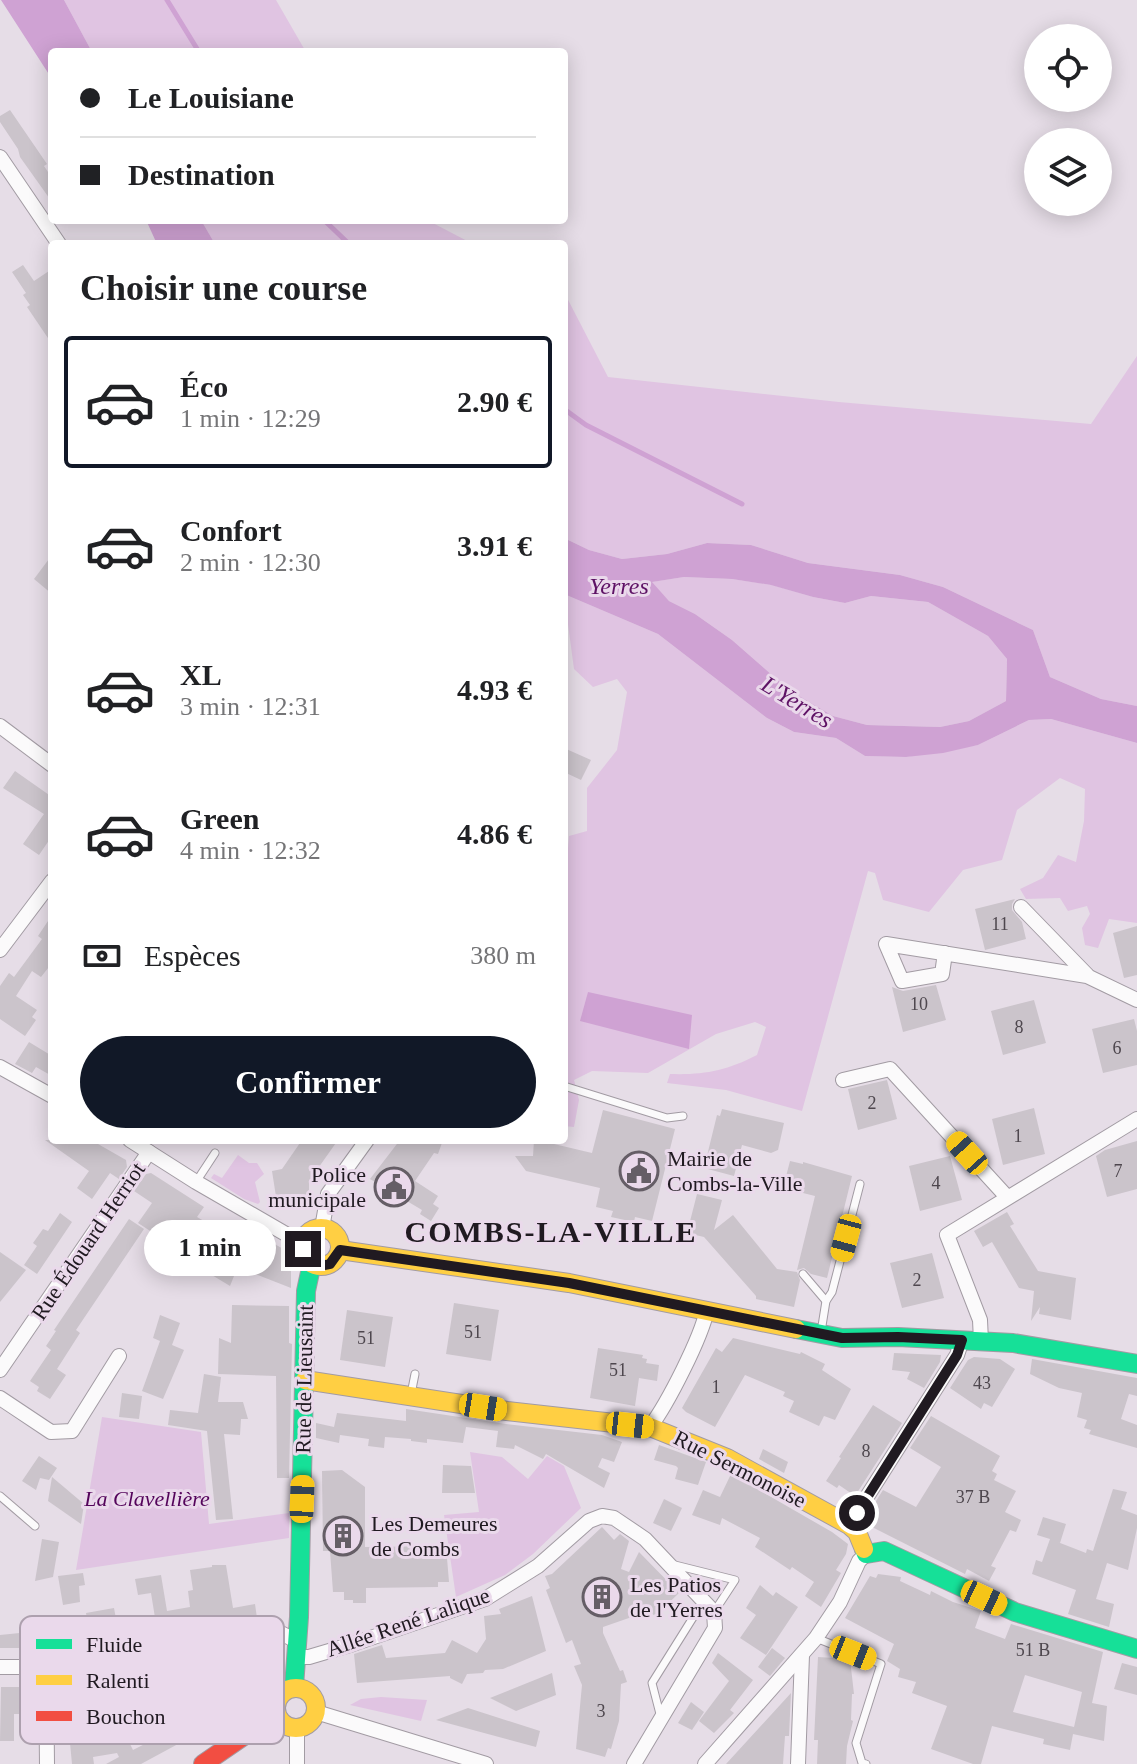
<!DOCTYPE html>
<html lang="fr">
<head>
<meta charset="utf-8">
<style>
  :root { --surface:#fff; --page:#f2f2f2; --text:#202124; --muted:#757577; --line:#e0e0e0; --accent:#111827 }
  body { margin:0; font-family:"Times New Roman",serif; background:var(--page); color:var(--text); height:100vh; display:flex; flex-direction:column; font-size:30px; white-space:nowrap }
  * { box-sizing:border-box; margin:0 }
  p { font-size:26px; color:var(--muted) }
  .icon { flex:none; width:44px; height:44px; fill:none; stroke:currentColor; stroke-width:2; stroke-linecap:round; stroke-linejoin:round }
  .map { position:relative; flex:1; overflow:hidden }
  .sheet { position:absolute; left:48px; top:240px; width:520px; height:904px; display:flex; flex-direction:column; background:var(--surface); border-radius:8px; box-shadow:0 4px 20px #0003 }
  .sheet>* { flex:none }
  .top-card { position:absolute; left:48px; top:48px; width:520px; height:176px; border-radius:8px; box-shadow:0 4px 20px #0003; display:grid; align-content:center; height:176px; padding:0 32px; background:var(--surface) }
  .fabs { position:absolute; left:1024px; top:24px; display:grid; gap:16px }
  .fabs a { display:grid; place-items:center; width:88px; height:88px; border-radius:50%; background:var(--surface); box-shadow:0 4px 20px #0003; font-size:40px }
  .end { position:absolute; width:36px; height:36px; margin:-18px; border:10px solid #201a21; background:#fff; box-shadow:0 0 0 4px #fff }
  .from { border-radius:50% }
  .bubble { position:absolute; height:56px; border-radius:28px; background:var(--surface); box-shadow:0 4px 20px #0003; font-size:26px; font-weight:700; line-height:56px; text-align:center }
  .car { position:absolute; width:24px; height:48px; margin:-24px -12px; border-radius:10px; box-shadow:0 0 6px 2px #0007; background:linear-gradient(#f5c518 24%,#345 0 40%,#f5c518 0 76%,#345 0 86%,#f5c518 0) }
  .top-card b { display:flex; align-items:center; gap:28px; height:76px; font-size:30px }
  .top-card b+b { border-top:2px solid var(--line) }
  .top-card i { width:20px; height:20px; background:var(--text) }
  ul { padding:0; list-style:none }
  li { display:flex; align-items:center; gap:24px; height:132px; margin:0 16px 12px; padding:0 16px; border:4px solid transparent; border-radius:8px }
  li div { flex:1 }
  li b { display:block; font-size:30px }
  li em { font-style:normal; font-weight:700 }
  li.active { border-color:var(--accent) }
  li>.icon { width:72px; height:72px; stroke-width:1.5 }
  h2 { padding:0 32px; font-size:36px; line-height:96px }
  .pay { display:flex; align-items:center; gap:20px; height:88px; padding:0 32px; font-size:30px }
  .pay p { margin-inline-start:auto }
  .action { display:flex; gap:16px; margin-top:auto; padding:16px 32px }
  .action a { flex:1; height:92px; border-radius:48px; background:var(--accent); color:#fff; font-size:32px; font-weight:700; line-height:92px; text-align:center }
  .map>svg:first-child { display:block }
</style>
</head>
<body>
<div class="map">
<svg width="1137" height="1764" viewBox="0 0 1137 1764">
  <rect width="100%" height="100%" fill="#e6dde7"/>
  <g fill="#e0c4e2">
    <polygon points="64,0 276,0 306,52 92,52"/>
    <polygon points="201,220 427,220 473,244 215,244"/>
    <polygon points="564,292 608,377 839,402 1091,424 1137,356 1137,706 1101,699 1050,677 1033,630 943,587 900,575 808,563 751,545 707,543 667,554 622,559 589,550 564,538"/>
    <polygon points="684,577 732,579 772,585 813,597 845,603 871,596 928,602 988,636 1007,659 1006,701 969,721 940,727 867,725 833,716 789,690 732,640 695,614 669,601 651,582"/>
    <path d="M564,594L658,634L767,718L794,732L836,738L865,756L906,757L978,745L1029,720L1051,719L1137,743V923L1109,919L1098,948L1085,945L1082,928L1090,914L1087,906L1068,911L1060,898L1026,899L1020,889L1043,878L1058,855L1076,862L1084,821L1085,789L1060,778L1017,810L1002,860L963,870L929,912L883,900L875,873L868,871L802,1111L726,1090L667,1083L670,1074C704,1075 726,1071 757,1055L766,1027L755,1022L716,1034L648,1073L592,1071L574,1080L579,1100L574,1127L564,1126V895L569,836L587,831V788L617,750L627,692L617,679L593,687L574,669Z"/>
    <polygon points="238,1155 249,1163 257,1163 264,1174 255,1182 260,1202 258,1204 244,1199 211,1178 214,1174 222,1178"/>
    <polygon points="102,1417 201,1432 209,1524 289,1513 289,1538 76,1570"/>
    <polygon points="470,1452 502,1457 528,1479 547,1456 564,1466 581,1508 533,1554 505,1575 456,1597 444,1515 479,1512"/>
    <polygon points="381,1697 427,1700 421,1721 350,1705 361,1699"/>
  </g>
  <g fill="#cfa2d3" fill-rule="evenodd">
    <polygon points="1,0 64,0 92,52 52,52 52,79"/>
    <polygon points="146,220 201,220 215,244 157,244"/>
    <path d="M564,538L589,550L622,559L667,554L707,543L751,545L808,563L900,575L943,587L1033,630L1050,677L1101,699L1137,706V743L1051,719L1029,720L978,745L943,753L906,757L865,756L836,738L794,732L767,718L658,634L564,594ZM684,577L732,579L771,585L813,597L845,603L871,596L928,602L988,636L1007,659L1006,701L969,721L940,727L867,725L833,716L789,690L732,640L695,614L669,601L652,582Z"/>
    <polygon points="588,992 692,1015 689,1049 580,1021"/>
  </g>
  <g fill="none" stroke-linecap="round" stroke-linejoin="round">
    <g stroke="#cfa2d3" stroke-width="5">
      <polyline points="167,0 199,52"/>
      <polyline points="324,220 349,244"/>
      <polyline points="564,409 586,425 742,504"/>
    </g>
  </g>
  <g fill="#cbc4cb" fill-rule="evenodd">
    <polygon points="10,110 47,164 44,166 52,178 52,202 20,157 18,149 0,122 0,116"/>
    <polygon points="23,265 34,281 49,271 52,294 52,344 27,307 30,305 23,295 26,293 12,272"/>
    <polygon points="52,555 52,594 34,579"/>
    <polygon points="564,748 591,760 581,780 564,772"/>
    <polygon points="15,771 52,797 52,836 39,855 23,844 44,814 3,788"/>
    <polygon points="1015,899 1012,904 1012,910 1022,922 1026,939 985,950 975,909"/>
    <polygon points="52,915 52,963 41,977 32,971 16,996 37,1010 32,1017 36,1020 25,1036 0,1019 0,986 9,973 14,977 42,939 38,936"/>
    <polygon points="1137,926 1137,975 1124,978 1113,933"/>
    <polygon points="936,985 946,1020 903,1032 892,987 903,991"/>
    <polygon points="1034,1000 1046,1043 1003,1055 991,1011"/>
    <polygon points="1134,1019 1137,1031 1137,1065 1103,1073 1092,1029"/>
    <polygon points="29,1042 52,1056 52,1076 36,1067 32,1073 15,1064"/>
    <polygon points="887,1080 897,1119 858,1130 848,1089"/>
    <polygon points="1034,1108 1045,1154 1003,1165 992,1119"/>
    <polygon points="722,1109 784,1123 778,1150 771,1153 742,1145 734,1176 704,1168 717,1115 720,1116"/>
    <polygon points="603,1110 675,1129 652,1221 635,1217 634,1222 611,1217 613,1211 596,1207 600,1188 526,1171 515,1156 533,1156 534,1140 554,1140 554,1144 592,1153"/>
    <polygon points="45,1140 91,1140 126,1160 127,1167 119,1179 110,1173 92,1199 77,1188 89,1171"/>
    <polygon points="302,1140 338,1140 309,1181 309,1198 277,1203 272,1171 282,1169"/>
    <polygon points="400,1140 443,1140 438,1154 434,1153 415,1181 438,1196 433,1204 439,1208 431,1221 420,1214 422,1210 370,1179"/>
    <polygon points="1137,1141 1137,1189 1107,1197 1096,1156 1105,1150"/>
    <polygon points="950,1156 962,1200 920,1211 909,1166"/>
    <polygon points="790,1161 803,1164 803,1162 852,1176 827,1278 811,1274 804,1268 797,1270 815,1196 783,1188"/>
    <polygon points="151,1173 204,1207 197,1217 223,1232 224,1230 231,1234 238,1223 285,1250 291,1260 291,1288 250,1272 248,1276 236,1271 230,1286 192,1263 179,1253 181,1251 138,1223 152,1203 134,1191 146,1174"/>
    <polygon points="697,1194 722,1200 714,1230 733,1215 777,1269 797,1272 800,1280 794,1307 756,1299 756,1296 704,1237 687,1233"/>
    <polygon points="1007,1212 1014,1224 1010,1226 1038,1271 1076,1278 1071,1320 1039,1314 1040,1307 1031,1321 1034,1291 1019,1288 992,1242 983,1247 974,1231"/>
    <polygon points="60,1213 72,1222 37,1274 24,1265 37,1246 33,1243 43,1229 48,1231"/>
    <polygon points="129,1219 144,1229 76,1330 80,1333 57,1369 66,1375 50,1399 37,1391 39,1387 30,1381 51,1350 46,1346 56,1331 54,1330"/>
    <polygon points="0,1252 26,1270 0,1302"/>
    <polygon points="932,1253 944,1298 902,1308 890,1263"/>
    <polygon points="454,1303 499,1310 491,1361 446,1354"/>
    <polygon points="232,1305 289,1306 289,1343 292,1344 289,1478 277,1478 276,1376 218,1374 219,1338 231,1343"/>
    <polygon points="347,1310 393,1317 385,1367 340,1360"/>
    <polygon points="160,1315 180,1323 172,1345 184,1350 163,1399 142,1391 160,1341 153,1338"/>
    <polygon points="733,1338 800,1354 801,1352 825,1364 822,1370 851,1389 835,1420 824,1416 819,1426 789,1412 794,1401 783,1396 785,1392 745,1375 715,1427 686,1412 682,1408 716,1348 722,1352"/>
    <polygon points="598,1348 643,1355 642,1358 647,1359 646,1363 659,1365 657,1381 639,1378 635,1406 590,1398"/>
    <polygon points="894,1353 941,1355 940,1362 924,1388 907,1379 910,1372 892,1370"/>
    <polygon points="974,1357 1000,1359 1015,1369 992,1407 984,1403 981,1409 950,1388 968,1360"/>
    <polygon points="1032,1359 1137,1378 1137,1396 1129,1394 1121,1419 1137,1425 1137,1448 1089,1434 1091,1430 1084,1428 1087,1420 1077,1417 1082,1393 1059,1388 1030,1374"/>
    <polygon points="204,1374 221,1377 218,1402 243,1402 248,1419 241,1419 240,1435 224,1434 233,1519 216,1520 207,1431 168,1425 170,1410 198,1413"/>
    <polygon points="122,1393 142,1396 139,1419 119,1417"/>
    <polygon points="873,1405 902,1423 855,1496 839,1485 837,1488 826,1481 841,1458 839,1457"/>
    <polygon points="406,1409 506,1424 602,1435 622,1442 614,1462 602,1458 598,1467 610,1473 604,1488 546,1454 543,1459 515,1445 514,1449 496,1447 498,1431 466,1427 463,1443 427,1439 427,1443 411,1441 411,1439 385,1437 384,1448 368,1446 369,1439 340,1435 339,1443 316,1438 316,1423 334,1427 337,1413 406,1421"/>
    <polygon points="931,1416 1000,1456 992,1471 997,1474 994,1480 1016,1491 1005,1512 1021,1520 1016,1532 1010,1530 991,1566 996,1568 989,1581 967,1569 965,1574 868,1525 866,1517 883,1490 916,1507 941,1467 910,1448"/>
    <polygon points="659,1445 706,1462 698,1485 675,1479 678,1468 676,1466 654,1460"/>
    <polygon points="763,1449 788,1462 784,1473 759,1459"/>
    <polygon points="39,1456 57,1468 49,1480 40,1478 36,1490 22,1481"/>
    <polygon points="443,1465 471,1466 475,1493 442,1493"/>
    <polygon points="342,1470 365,1487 365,1547 446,1546 449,1582 438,1582 438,1587 366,1588 366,1603 353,1603 353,1600 344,1600 344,1592 333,1592 330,1551 323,1551 322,1471"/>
    <polygon points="731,1474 832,1532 848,1544 846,1554 836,1570 841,1573 821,1607 805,1596 814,1582 792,1567 790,1570 755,1547 760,1538 722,1518 720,1525 692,1515 703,1490 720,1497"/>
    <polygon points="52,1477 84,1504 81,1524 48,1501"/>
    <polygon points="1113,1489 1127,1492 1121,1509 1137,1515 1137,1528 1128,1570 1107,1563 1096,1599 1114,1604 1109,1627 1068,1614 1076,1590 1032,1574 1036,1560 1042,1562 1050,1539 1037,1535 1043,1517 1066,1524 1060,1543 1055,1541 1086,1553 1087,1549 1093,1551"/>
    <polygon points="664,1499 682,1508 671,1531 653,1523"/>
    <polygon points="602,1527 614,1540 620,1534 629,1541 621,1569 629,1572 639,1552 679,1593 655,1616 649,1611 603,1627 603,1633 620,1671 623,1670 627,1682 621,1684 619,1721 611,1749 608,1748 605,1757 576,1749 582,1685 574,1666 581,1664 572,1640 566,1643 546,1590 550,1588 545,1576 552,1574"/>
    <polygon points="42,1539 59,1542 53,1577 35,1581"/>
    <polygon points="212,1565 226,1565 233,1608 255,1604 257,1618 225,1624 224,1616 174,1622 175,1628 157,1630 151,1593 138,1595 135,1579 161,1575 167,1611 190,1607 188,1591 193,1590 190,1570 212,1567"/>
    <polygon points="83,1573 85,1585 79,1586 80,1602 63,1605 58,1576"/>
    <path d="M878,1574L901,1577L900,1581L930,1595L931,1591L953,1602L981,1611L975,1628L1005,1639L1011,1624L1103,1652L1092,1703L1107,1706L1104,1741L1073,1734L1070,1750L1043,1744L1044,1739L992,1726L981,1764H973L931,1749L947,1706L912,1693L916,1682L898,1677L900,1669L887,1661L894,1644L845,1618L870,1576L876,1578ZM1025,1675L1082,1692L1074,1727L1013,1712Z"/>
    <polygon points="760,1585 773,1596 776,1592 798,1607 766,1655 740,1638 756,1615 746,1608"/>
    <polygon points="532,1596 546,1651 503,1669 485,1670 483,1673 467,1674 462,1684 450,1678 450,1676 357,1683 354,1654 382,1645 386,1658 445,1653 452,1640 477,1653 486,1639 484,1616 501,1614 499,1609"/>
    <polygon points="114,1608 116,1619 131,1617 133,1634 118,1637 118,1631 90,1636 86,1613"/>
    <polygon points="59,1629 60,1645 55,1648 0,1648 0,1635"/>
    <polygon points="772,1648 785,1658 770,1676 758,1667"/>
    <polygon points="718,1653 753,1680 730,1710 734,1713 714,1733 699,1721 729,1681 712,1663"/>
    <polygon points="818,1657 850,1659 854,1694 852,1694 851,1720 853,1721 847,1746 846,1764 817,1764 818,1740 814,1740"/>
    <polygon points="1122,1663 1137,1667 1137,1695 1114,1689"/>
    <polygon points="552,1673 556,1695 516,1711 490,1698"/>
    <polygon points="1,1687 27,1687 27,1702 19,1702 19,1714 14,1714 14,1741 0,1741"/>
    <polygon points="791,1693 789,1736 785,1736 783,1764 726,1764"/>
    <polygon points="691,1702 704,1712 692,1730 678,1723"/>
    <polygon points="468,1708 540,1731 536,1747 436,1720"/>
    <polygon points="184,1724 191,1737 141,1764 106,1764 119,1757 117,1753 93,1757 94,1764 72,1764 69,1732 100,1729 100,1732 106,1731 107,1739 111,1738 112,1740 125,1734 133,1750"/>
  </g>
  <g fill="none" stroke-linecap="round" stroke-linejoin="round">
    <g stroke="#a29ba3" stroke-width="9">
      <g id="lane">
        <polyline points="564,1086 667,1118 683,1116"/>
        <polyline points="196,1182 215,1153"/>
        <polyline points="803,1274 826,1301"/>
        <polyline points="821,1332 826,1301 832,1292 860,1184"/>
        <polyline points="411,1394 415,1374"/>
        <polyline points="0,1496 35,1526"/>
        <polyline points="671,1564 735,1580 714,1612"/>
        <polyline points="816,1638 881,1664 856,1743 862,1763 866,1764"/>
        <polyline points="661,1718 652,1683 704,1600"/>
      </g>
    </g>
    <g stroke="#a29ba3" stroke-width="16">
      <g id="street">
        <polyline points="0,157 59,244"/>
        <polyline points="0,726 52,765"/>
        <polyline points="1021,907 1087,975"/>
        <polyline points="0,950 52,881"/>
        <polyline points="945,953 942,974 902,981 886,944 1087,976 1137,1000"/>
        <polyline points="0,1067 52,1096"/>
        <polyline points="843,1080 890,1069 1007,1197"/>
        <polyline points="130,1140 196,1182 303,1244"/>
        <polyline points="322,1228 328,1194 367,1140"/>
        <polyline points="981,1341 980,1320 947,1235 1137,1119"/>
        <polyline points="0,1370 149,1152"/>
        <polyline points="0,1398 51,1432 72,1431 119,1356"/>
        <path d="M650,1427C668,1403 701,1338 707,1310"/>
        <polyline points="849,1525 957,1355 962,1340"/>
        <polyline points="298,1657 309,1657 353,1644 485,1599 538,1566 589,1521 602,1516 614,1518 645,1539 714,1612 715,1628 634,1764"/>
        <polyline points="0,1667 46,1667 279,1632 298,1642"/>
        <polyline points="46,1667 47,1764"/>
        <polyline points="316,1712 486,1764"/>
        <polyline points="297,1728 297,1764"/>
        <polyline points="705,1764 816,1638 840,1602 859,1561 866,1554"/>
        <polyline points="798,1764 802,1655"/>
      </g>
    </g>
    <g stroke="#a29ba3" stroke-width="20">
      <g id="fast">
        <polyline points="796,1329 842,1338 898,1337 1013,1343 1137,1364"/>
        <polyline points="864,1549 866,1554 884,1551 1015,1612 1137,1649"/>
        <polyline points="294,1687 299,1617 306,1291 312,1263"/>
      </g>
    </g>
    <g stroke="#a29ba3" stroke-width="20">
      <g id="slow">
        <circle cx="321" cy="1247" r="19"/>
        <polyline points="340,1250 569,1283 796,1329"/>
        <polyline points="305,1380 507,1411 650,1427 727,1458 849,1525 857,1532 864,1549"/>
        <circle cx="296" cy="1708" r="20"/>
      </g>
    </g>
    <g stroke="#a29ba3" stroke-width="20">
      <polyline id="jam" points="203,1764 276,1714"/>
    </g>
    <use href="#lane" stroke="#fbfafb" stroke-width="7"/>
    <use href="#street" stroke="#fbfafb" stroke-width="14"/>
    <use href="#fast" stroke="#16e098" stroke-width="18"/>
    <use href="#slow" stroke="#ffcf43" stroke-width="18"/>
    <use href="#jam" stroke="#f24e42" stroke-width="18"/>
  </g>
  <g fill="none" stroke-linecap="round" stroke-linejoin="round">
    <path stroke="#201a21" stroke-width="10" d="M303,1249C307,1262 317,1268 330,1264L340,1250L569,1283L842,1338L898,1337L962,1340L957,1355L857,1513"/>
  </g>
  <defs>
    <g id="civic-ring" transform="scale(2)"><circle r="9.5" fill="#ead9eb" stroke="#655e66" stroke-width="1.5"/><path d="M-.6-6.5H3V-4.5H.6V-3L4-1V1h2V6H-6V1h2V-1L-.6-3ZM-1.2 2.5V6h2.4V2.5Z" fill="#655e66"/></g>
    <g id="building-ring" transform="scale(2)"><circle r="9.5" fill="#ead9eb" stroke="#655e66" stroke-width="1.5"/><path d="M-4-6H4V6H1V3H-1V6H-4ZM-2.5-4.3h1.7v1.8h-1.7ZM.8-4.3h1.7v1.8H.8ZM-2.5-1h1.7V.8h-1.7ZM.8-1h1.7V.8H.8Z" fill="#655e66"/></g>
  </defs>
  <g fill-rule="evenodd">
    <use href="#civic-ring" x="639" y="1171"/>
    <use href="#civic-ring" x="394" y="1187"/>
    <use href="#building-ring" x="343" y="1536"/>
    <use href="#building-ring" x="602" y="1597"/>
  </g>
  <g text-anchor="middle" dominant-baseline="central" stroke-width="6" stroke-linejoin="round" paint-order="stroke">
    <g font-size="18" fill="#4e474e">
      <text x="1000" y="924">11</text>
      <text x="919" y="1004">10</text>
      <text x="1019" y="1027">8</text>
      <text x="1117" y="1048">6</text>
      <text x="872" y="1103">2</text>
      <text x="1018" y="1136">1</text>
      <text x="1118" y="1171">7</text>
      <text x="936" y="1183">4</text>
      <text x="917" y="1280">2</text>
      <text x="473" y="1332">51</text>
      <text x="366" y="1338">51</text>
      <text x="618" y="1370">51</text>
      <text x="982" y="1383">43</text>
      <text x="716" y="1387">1</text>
      <text x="866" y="1451">8</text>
      <text x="973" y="1497">37 B</text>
      <text x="1033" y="1650">51 B</text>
      <text x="601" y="1711">3</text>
    </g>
    <g font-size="22" fill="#201a21" stroke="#ead9eb" text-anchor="start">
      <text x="667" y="1158">Mairie de<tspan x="667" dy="25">Combs-la-Ville</tspan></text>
      <text x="366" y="1174" text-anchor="end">Police<tspan x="366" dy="25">municipale</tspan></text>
      <text x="371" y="1523">Les Demeures<tspan x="371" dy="25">de Combs</tspan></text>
      <text x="630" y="1584">Les Patios<tspan x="630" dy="25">de l'Yerres</tspan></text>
    </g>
    <g font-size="22" fill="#201a21" stroke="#ead9eb">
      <text transform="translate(88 1241) rotate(-56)">Rue Édouard Herriot</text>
      <text transform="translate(304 1379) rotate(-89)">Rue de Lieusaint</text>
      <text transform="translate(740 1469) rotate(27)">Rue Sermonoise</text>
      <text transform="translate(408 1622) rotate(-19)">Allée René Lalique</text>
    </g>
    <g font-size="22" font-style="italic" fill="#54045b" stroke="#ead9eb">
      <text x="147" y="1498">La Clavellière</text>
    </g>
    <g font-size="24" font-style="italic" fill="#5e1265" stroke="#ead9eb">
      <text x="619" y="586">Yerres</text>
      <text transform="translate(797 702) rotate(31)">L'Yerres</text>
    </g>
    <g font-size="30" font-weight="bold" letter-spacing="2" fill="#201a21" stroke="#ead9eb">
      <text x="551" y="1231">COMBS-LA-VILLE</text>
    </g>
  </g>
  <rect x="20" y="1616" width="264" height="128" rx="12" fill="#ead9eb" stroke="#ada0ae" stroke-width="2"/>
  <rect x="36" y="1639" width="36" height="10" fill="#16e098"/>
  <rect x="36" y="1675" width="36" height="10" fill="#ffcf43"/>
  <rect x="36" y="1711" width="36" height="10" fill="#f24e42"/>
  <g font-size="22" fill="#201a21">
    <text x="86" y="1652">Fluide</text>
    <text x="86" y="1688">Ralenti</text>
    <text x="86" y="1724">Bouchon</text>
  </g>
</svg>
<div class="fabs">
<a><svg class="icon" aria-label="locate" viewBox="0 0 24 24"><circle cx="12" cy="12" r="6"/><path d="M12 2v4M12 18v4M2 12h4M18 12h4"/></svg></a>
<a><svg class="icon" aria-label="layers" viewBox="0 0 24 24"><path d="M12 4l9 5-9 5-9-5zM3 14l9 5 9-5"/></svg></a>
</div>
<i class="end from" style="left:857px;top:1513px"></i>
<i class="end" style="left:303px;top:1249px"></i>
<div class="bubble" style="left:144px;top:1220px;width:132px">1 min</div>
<i class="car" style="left:967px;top:1153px;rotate:318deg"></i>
<i class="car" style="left:846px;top:1238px;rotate:195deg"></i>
<i class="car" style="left:483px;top:1407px;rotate:99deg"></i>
<i class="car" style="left:630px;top:1425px;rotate:96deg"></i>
<i class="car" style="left:302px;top:1499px;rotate:2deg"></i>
<i class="car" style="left:984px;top:1598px;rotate:115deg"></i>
<i class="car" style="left:853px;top:1653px;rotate:112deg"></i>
<div class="top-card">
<b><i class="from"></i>Le Louisiane</b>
<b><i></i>Destination</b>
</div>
<section class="sheet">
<h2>Choisir une course</h2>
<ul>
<li class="active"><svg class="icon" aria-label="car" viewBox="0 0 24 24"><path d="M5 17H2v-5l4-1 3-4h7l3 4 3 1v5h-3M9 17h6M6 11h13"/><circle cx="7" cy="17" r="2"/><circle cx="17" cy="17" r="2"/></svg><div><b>Éco</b><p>1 min · 12:29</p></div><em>2.90 €</em></li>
<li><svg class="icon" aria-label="car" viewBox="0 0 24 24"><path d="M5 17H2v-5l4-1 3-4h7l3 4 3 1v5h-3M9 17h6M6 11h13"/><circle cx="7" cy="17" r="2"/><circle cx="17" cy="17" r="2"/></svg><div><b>Confort</b><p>2 min · 12:30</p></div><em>3.91 €</em></li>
<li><svg class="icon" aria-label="car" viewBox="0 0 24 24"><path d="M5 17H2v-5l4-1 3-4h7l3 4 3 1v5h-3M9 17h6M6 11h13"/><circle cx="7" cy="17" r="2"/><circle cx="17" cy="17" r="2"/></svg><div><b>XL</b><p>3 min · 12:31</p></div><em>4.93 €</em></li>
<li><svg class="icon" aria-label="car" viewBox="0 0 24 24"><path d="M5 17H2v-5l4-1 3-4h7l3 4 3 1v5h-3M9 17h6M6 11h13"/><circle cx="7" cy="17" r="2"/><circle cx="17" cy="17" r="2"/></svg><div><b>Green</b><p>4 min · 12:32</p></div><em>4.86 €</em></li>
</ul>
<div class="pay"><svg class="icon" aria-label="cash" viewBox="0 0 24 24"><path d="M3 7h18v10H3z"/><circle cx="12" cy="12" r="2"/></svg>Espèces<p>380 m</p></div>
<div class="action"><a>Confirmer</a></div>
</section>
</div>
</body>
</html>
